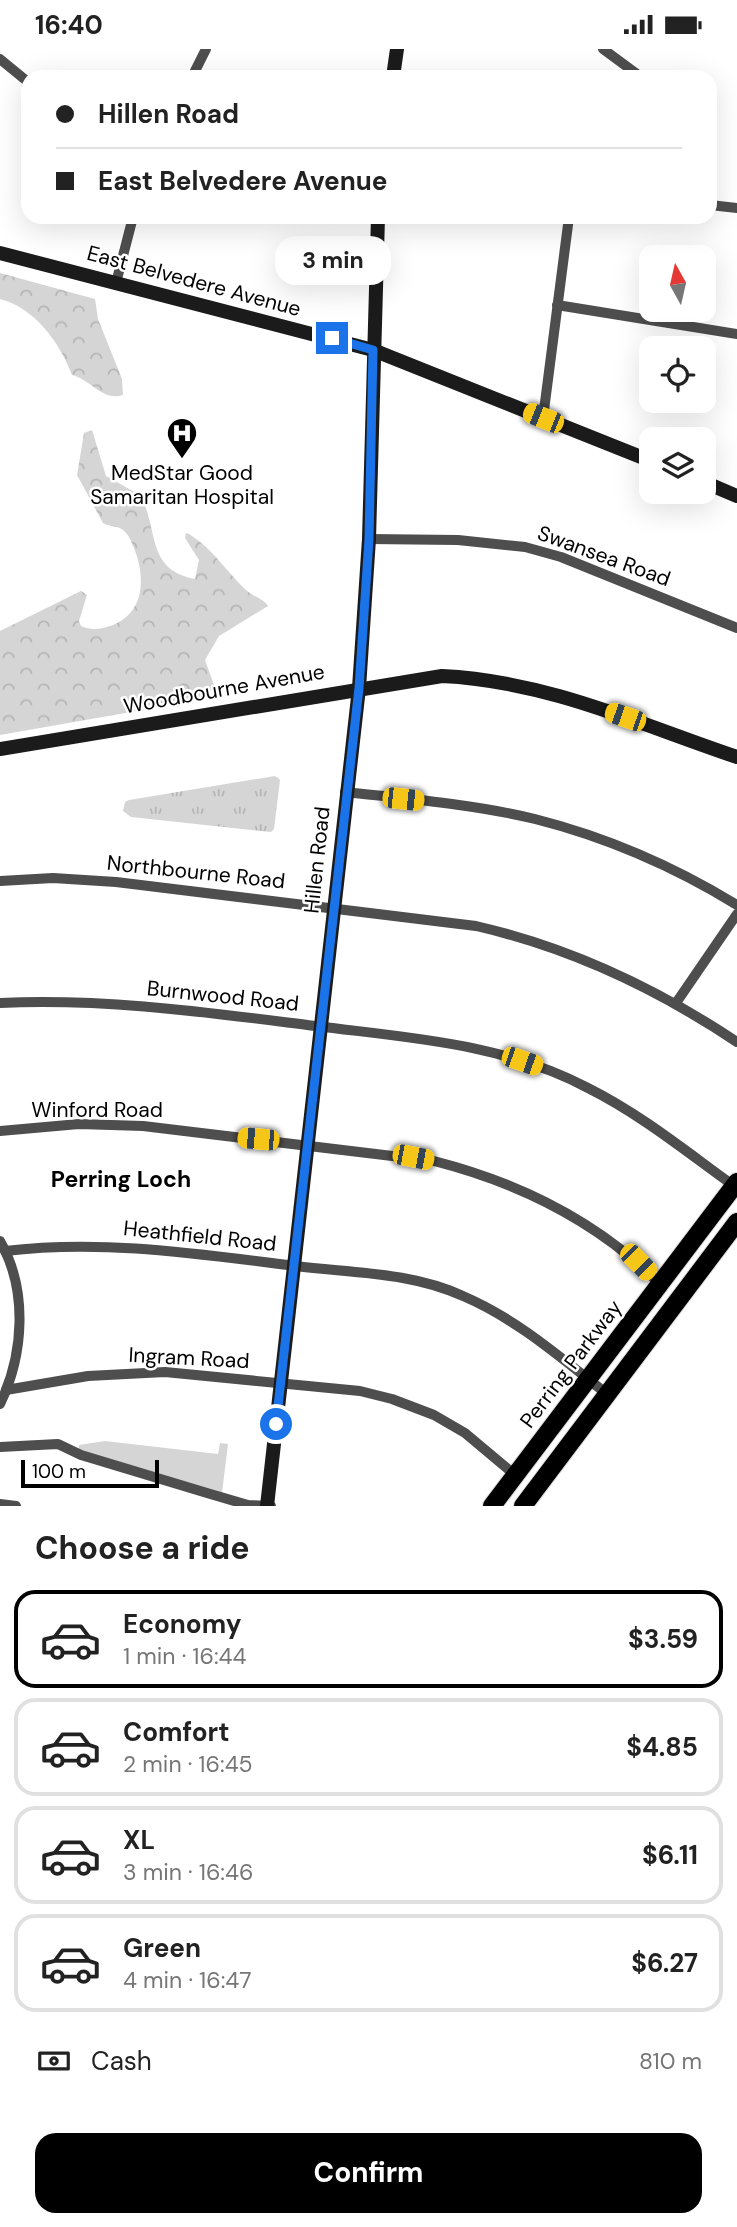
<!DOCTYPE html>
<html lang="en">
<head>
<meta charset="utf-8">
<style>
  :root { --surface:#fff; --page:#f2f2f2; --text:#222; --muted:#767676; --line:#e0e0e0; --accent:#000 }
  body { margin:0; font-family:"DM Sans",sans-serif; background:var(--page); color:var(--text); height:100vh; display:flex; flex-direction:column; font-size:26px; white-space:nowrap }
  * { box-sizing:border-box; margin:0 }
  p { font-size:23px; color:var(--muted) }
  .icon { flex:none; width:38px; height:38px; fill:none; stroke:currentColor; stroke-width:2; stroke-linecap:round; stroke-linejoin:round }
  .map { position:relative; height:1457px; overflow:hidden }
  .side { display:flex; flex-direction:column; background:var(--surface); flex:1 }
  .side>* { flex:none }
  .banner { position:absolute; left:21px; top:21px; width:696px; height:154px; border-radius:21px; box-shadow:0 7px 28px #0002; display:grid; align-content:center; height:154px; padding:0 35px; background:var(--surface) }
  .needle { width:46px; rotate:352deg }
  .fabs { position:absolute; left:639px; top:196px; display:grid; gap:14px }
  .fabs a { display:grid; place-items:center; width:77px; height:77px; border-radius:14px; background:var(--surface); box-shadow:0 7px 28px #0002; font-size:35px }
  .scale { position:absolute; left:21px; bottom:18px; width:138px; box-sizing:border-box; padding-left:7px; border:4px solid #000; border-top:0; font-size:19px; line-height:24px; white-space:nowrap; color:#000; -webkit-text-stroke:5px #fff; paint-order:stroke }
  .end { position:absolute; width:32px; height:32px; margin:-16px; border:9px solid #1a73e8; background:#fff; box-shadow:0 0 0 4px #fff }
  .from { border-radius:50% }
  .bubble { position:absolute; height:49px; border-radius:21px; background:var(--surface); box-shadow:0 7px 28px #0002; font-size:23px; font-weight:700; line-height:49px; text-align:center }
  .car { position:absolute; width:21px; height:42px; margin:-21px -10px; border-radius:9px; box-shadow:0 0 5px 2px #0007; background:linear-gradient(#f5c518 24%,#345 0 40%,#f5c518 0 76%,#345 0 86%,#f5c518 0) }
  .banner b { display:flex; align-items:center; gap:24px; height:66px; font-size:26px }
  .banner b+b { border-top:2px solid var(--line) }
  .banner i { width:18px; height:18px; background:var(--text) }
  ul { padding:0; list-style:none }
  li { display:flex; align-items:center; gap:21px; height:98px; margin:0 14px 10px; padding:0 21px; border:4px solid var(--line); border-radius:21px }
  li div { flex:1 }
  li b { display:block; font-size:26px }
  li em { font-style:normal; font-weight:700 }
  li.current { border-color:var(--accent) }
  li>.icon { width:63px; height:63px; stroke-width:1.5 }
  h2 { padding:0 35px; font-size:32px; line-height:84px }
  .pay { display:flex; align-items:center; gap:18px; height:77px; padding:0 35px; font-size:26px }
  .pay p { margin-inline-start:auto }
  .button { display:flex; gap:14px; margin-top:auto; padding:14px 35px }
  .button a { flex:1; height:80px; border-radius:21px; background:var(--accent); color:#fff; font-size:28px; font-weight:700; line-height:80px; text-align:center }
  .status { display:flex; justify-content:space-between; align-items:center; height:49px; padding:0 35px; background:var(--surface); direction:ltr }
  .status svg { height:19px; fill:currentColor }
  .map>svg:first-child { display:block }
</style>
</head>
<body>
<div class="status"><b>16:40</b><svg viewBox="0 0 49 12"><path d="M0 12V9h3v3zM5 12V6h3v6zM10 12V3h3v9zM15 12V0h3v12zM26 1h20v11H26zM47 4h2v5h-2z"/></svg></div>
<div class="map">
<svg width="737" height="1457" viewBox="0 0 737 1457">
  <defs>
    <pattern id="forest-crowns" width="20" height="18" patternUnits="userSpaceOnUse" patternTransform="scale(1.75)"><rect width="20" height="18" fill="#d5d5d5"/><path d="M2 6a3 3 0 1 1 6 0M12 15a3 3 0 1 1 6 0" fill="none" stroke="#b5b5b5"/></pattern>
    <pattern id="park-tufts" width="24" height="20" patternUnits="userSpaceOnUse" patternTransform="scale(1.75)"><rect width="24" height="20" fill="#d5d5d5"/><path d="M3 7l-1-3M5 7V3M7 7l1-3M15 17l-1-3M17 17v-4M19 17l1-3" fill="none" stroke="#b5b5b5"/></pattern>
  </defs>
  <rect width="100%" height="100%" fill="#fff"/>
  <polygon fill="#d5d5d5" points="105,1392 218,1405 220,1394 228,1395 222,1444 79,1401 79,1396"/>
  <g fill="url(#forest-crowns)">
    <path d="M0,224L95,250L98,270L122,330L123,346C103,353 90,330 72,326C60,294 35,259 0,250Z"/>
    <path d="M92,381L106,427L138,445L143,452C158,485 148,521 195,530L199,511L185,489L186,484L189,485C213,500 226,522 246,541C254,548 264,550 268,557L219,587L205,611L214,636L209,645L188,653L0,686V582L81,542L87,546L79,572L81,577C91,582 103,580 113,576C146,563 145,526 134,499C131,492 129,486 123,481C117,476 109,478 103,474L77,426L84,384Z"/>
  </g>
  <polygon fill="url(#park-tufts)" points="275,727 280,731 274,780 271,783 131,768 123,762 125,753 129,751"/>
  <g fill="none" stroke-linecap="round" stroke-linejoin="round">
    <g stroke="#dbdbdb" stroke-width="20">
      <g id="primary">
        <polyline points="492,1457 737,1133"/>
        <polyline points="523,1457 737,1173"/>
      </g>
    </g>
    <g stroke="#4e4e4e" stroke-width="10">
      <polyline points="603,0 641,28"/>
      <polyline points="0,10 28,33"/>
      <polyline points="192,28 206,0"/>
      <polyline points="710,156 737,159"/>
      <polyline points="116,234 133,168"/>
      <polyline points="557,256 737,285"/>
      <polyline points="543,369 569,168"/>
      <polyline points="369,490 458,491 525,498 561,508 737,579"/>
      <path d="M345,743C408,750 473,755 535,770C606,788 675,818 737,856"/>
      <path d="M0,832L53,829L116,833L476,877C572,899 656,939 737,993"/>
      <path d="M0,954C106,949 211,964 316,977C410,989 503,994 588,1039C642,1066 688,1104 737,1139"/>
      <polyline points="676,954 737,865"/>
      <path d="M0,1082L79,1075L143,1077L434,1112C520,1134 597,1172 660,1235"/>
      <path d="M0,1192C28,1241 24,1305 0,1355"/>
      <path d="M5,1202C103,1190 199,1205 296,1217C352,1224 411,1223 463,1247C517,1270 561,1309 607,1345"/>
      <polyline points="6,1341 88,1327 165,1323 360,1342 392,1350 434,1366 465,1384 515,1426"/>
      <polyline points="0,1398 58,1395 81,1406 207,1444 248,1456 271,1457"/>
      <polyline points="0,1455 16,1457"/>
    </g>
    <g stroke="#1b1b1b" stroke-width="14">
      <polyline points="393,28 397,0"/>
      <polyline points="0,204 373,301 651,412"/>
      <polyline points="704,433 737,447"/>
      <path d="M0,700L442,627C547,632 639,675 737,708"/>
      <polyline points="267,1457 359,639 369,490 378,168"/>
    </g>
    <use href="#primary" stroke="#000" stroke-width="18"/>
  </g>
  <g fill="none" stroke-linecap="round" stroke-linejoin="round">
    <polyline stroke="#1a73e8" stroke-width="9" points="276,1375 359,639 369,490 373,301 332,289"/>
  </g>
  <defs>
    <g id="hospital-pin" transform="scale(1.575)"><path d="M0 17L-7.5 6A9.5 9.5 0 1 1 7.5 6Z" fill="#000" stroke="#fff"/><path d="M-5-5h3v3.5h4V-5h3V5h-3V1.5h-4V5h-3Z" fill="#fff"/></g>
  </defs>
  <g fill-rule="evenodd">
    <use href="#hospital-pin" x="182" y="384"/>
  </g>
  <g text-anchor="middle" dominant-baseline="central" stroke-width="5" stroke-linejoin="round" paint-order="stroke">
    <g font-size="21" fill="#000" stroke="#fff">
      <text transform="translate(194 232) rotate(15)">East Belvedere Avenue</text>
      <text transform="translate(604 507) rotate(20)">Swansea Road</text>
      <text transform="translate(224 640) rotate(-10)">Woodbourne Avenue</text>
      <text transform="translate(317 811) rotate(-84)">Hillen Road</text>
      <text transform="translate(196 823) rotate(6)">Northbourne Road</text>
      <text transform="translate(223 947) rotate(6)">Burnwood Road</text>
      <text x="97" y="1061">Winford Road</text>
      <text transform="translate(200 1187) rotate(6)">Heathfield Road</text>
      <text transform="translate(189 1309) rotate(3)">Ingram Road</text>
      <text transform="translate(571 1315) rotate(-53)">Perring Parkway</text>
    </g>
    <g font-size="21" fill="#000" stroke="#fff">
      <text x="182" y="424">MedStar Good<tspan x="182" dy="24">Samaritan Hospital</tspan></text>
    </g>
    <g font-size="23" font-weight="bold" fill="#000" stroke="#fff">
      <text x="121" y="1130">Perring Loch</text>
    </g>
  </g>
</svg>
<div class="fabs">
<a><svg class="needle" viewBox="-14 -14 28 28"><path d="M0-13l5 13h-10z" fill="#e53935"/><path d="M0 13l5-13h-10z" fill="#767676"/></svg></a>
<a><svg class="icon" aria-label="locate" viewBox="0 0 24 24"><circle cx="12" cy="12" r="6"/><path d="M12 2v4M12 18v4M2 12h4M18 12h4"/></svg></a>
<a><svg class="icon" aria-label="layers" viewBox="0 0 24 24"><path d="M12 4l9 5-9 5-9-5zM3 14l9 5 9-5"/></svg></a>
</div>
<div class="scale">100 m</div>
<i class="end from" style="left:276px;top:1375px"></i>
<i class="end" style="left:332px;top:289px"></i>
<div class="bubble" style="left:275px;top:187px;width:116px">3 min</div>
<i class="car" style="left:543px;top:369px;rotate:292deg"></i>
<i class="car" style="left:625px;top:668px;rotate:289deg"></i>
<i class="car" style="left:403px;top:750px;rotate:96deg"></i>
<i class="car" style="left:522px;top:1012px;rotate:109deg"></i>
<i class="car" style="left:258px;top:1090px;rotate:275deg"></i>
<i class="car" style="left:413px;top:1108px;rotate:101deg"></i>
<i class="car" style="left:638px;top:1213px;rotate:135deg"></i>
<div class="banner">
<b><i class="from"></i>Hillen Road</b>
<b><i></i>East Belvedere Avenue</b>
</div>
</div>
<section class="side">
<h2>Choose a ride</h2>
<ul>
<li class="current"><svg class="icon" aria-label="car" viewBox="0 0 24 24"><path d="M5 17H2v-5l4-1 3-4h7l3 4 3 1v5h-3M9 17h6M6 11h13"/><circle cx="7" cy="17" r="2"/><circle cx="17" cy="17" r="2"/></svg><div><b>Economy</b><p>1 min · 16:44</p></div><em>$3.59</em></li>
<li><svg class="icon" aria-label="car" viewBox="0 0 24 24"><path d="M5 17H2v-5l4-1 3-4h7l3 4 3 1v5h-3M9 17h6M6 11h13"/><circle cx="7" cy="17" r="2"/><circle cx="17" cy="17" r="2"/></svg><div><b>Comfort</b><p>2 min · 16:45</p></div><em>$4.85</em></li>
<li><svg class="icon" aria-label="car" viewBox="0 0 24 24"><path d="M5 17H2v-5l4-1 3-4h7l3 4 3 1v5h-3M9 17h6M6 11h13"/><circle cx="7" cy="17" r="2"/><circle cx="17" cy="17" r="2"/></svg><div><b>XL</b><p>3 min · 16:46</p></div><em>$6.11</em></li>
<li><svg class="icon" aria-label="car" viewBox="0 0 24 24"><path d="M5 17H2v-5l4-1 3-4h7l3 4 3 1v5h-3M9 17h6M6 11h13"/><circle cx="7" cy="17" r="2"/><circle cx="17" cy="17" r="2"/></svg><div><b>Green</b><p>4 min · 16:47</p></div><em>$6.27</em></li>
</ul>
<div class="pay"><svg class="icon" aria-label="cash" viewBox="0 0 24 24"><path d="M3 7h18v10H3z"/><circle cx="12" cy="12" r="2"/></svg>Cash<p>810 m</p></div>
<div class="button"><a>Confirm</a></div>
</section>
</body>
</html>
